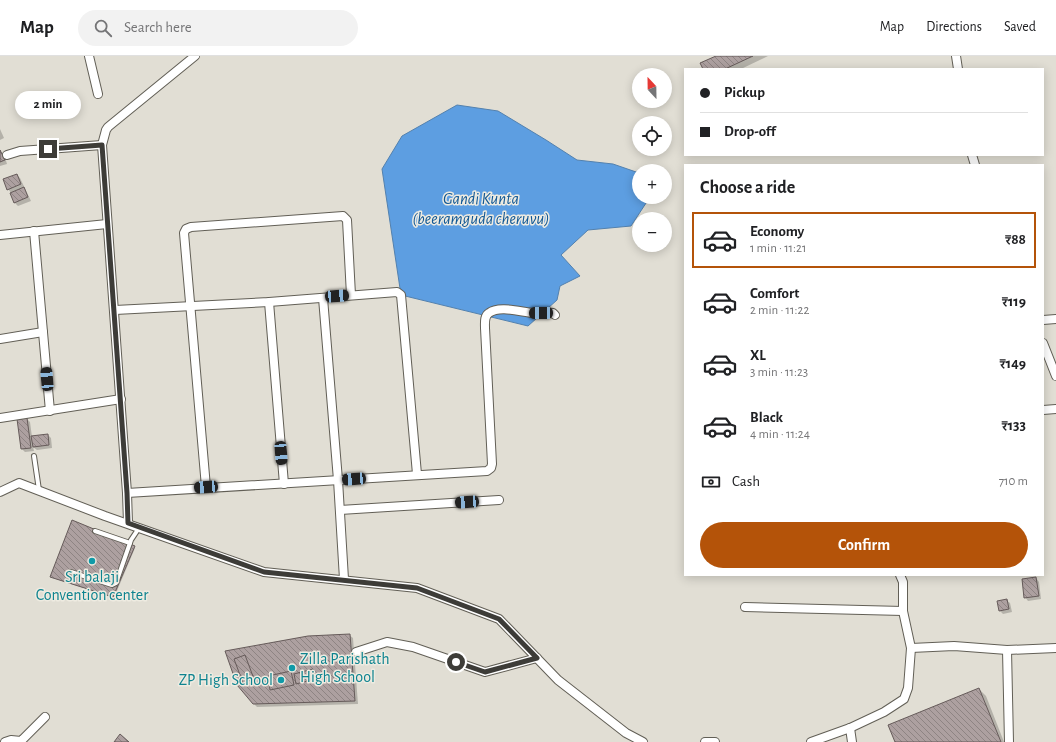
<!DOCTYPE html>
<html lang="en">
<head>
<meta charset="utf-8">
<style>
  :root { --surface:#fff; --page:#f2f2f2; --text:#202124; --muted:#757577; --line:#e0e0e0; --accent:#b45309 }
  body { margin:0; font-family:"Alegreya Sans",sans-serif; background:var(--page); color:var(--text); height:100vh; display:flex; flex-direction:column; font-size:15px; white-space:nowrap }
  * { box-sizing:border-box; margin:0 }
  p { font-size:13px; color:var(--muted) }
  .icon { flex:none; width:22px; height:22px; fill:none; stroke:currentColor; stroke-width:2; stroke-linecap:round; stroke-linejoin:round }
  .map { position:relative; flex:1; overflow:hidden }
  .side { position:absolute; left:684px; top:108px; width:360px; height:412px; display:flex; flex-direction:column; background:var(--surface); border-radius:0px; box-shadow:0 2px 10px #0003 }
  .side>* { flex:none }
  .hud { position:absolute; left:684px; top:12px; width:360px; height:88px; border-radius:0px; box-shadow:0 2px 10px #0003; display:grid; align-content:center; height:88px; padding:0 16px; background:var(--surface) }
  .needle { width:26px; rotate:338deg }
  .controls { position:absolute; left:632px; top:12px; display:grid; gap:8px }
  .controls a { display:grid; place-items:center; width:40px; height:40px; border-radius:50%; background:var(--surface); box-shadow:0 2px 10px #0003; font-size:20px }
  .end { position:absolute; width:18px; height:18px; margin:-9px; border:5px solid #3d3c38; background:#fff; box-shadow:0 0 0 2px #fff }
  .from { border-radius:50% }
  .bubble { position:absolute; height:28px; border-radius:14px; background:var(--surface); box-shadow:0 2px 10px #0003; font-size:13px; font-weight:700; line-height:28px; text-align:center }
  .car { position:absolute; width:12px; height:24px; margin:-12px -6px; border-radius:5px; box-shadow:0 0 3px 1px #0007; background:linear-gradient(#222 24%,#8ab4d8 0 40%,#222 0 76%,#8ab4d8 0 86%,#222 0) }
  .hud b { display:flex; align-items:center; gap:14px; height:38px; font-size:15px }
  .hud b+b { border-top:1px solid var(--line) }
  .hud i { width:10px; height:10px; background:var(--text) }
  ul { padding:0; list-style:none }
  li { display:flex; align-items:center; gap:12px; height:56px; margin:0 8px 6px; padding:0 8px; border:2px solid transparent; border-radius:0px }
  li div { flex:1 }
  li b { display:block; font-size:15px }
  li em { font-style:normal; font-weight:700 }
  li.on { border-color:var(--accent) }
  li>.icon { width:36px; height:36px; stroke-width:1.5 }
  h2 { padding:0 16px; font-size:18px; line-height:48px }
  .pay { display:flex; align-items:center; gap:10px; height:44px; padding:0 16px; font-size:15px }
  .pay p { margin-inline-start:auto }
  .cta { display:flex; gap:8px; margin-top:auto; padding:8px 16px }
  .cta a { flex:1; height:46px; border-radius:24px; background:var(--accent); color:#fff; font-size:16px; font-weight:700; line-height:46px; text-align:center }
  header { display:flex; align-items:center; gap:24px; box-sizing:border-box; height:56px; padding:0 20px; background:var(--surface); border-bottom:1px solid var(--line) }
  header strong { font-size:19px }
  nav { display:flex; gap:22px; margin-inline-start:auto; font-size:14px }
  .search { width:280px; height:36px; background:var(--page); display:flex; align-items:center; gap:10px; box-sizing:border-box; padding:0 14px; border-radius:22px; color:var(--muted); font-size:15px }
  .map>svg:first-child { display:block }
</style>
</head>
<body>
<header>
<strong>Map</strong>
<div class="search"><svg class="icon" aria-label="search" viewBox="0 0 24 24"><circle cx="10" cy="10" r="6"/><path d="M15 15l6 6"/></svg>Search here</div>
<nav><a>Map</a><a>Directions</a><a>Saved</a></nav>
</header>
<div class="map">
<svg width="1056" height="686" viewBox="0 0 1056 686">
  <defs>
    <pattern id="building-back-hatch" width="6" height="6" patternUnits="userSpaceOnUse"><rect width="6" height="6" fill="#ada0a0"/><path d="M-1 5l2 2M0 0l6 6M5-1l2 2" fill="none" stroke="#8e8483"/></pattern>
  </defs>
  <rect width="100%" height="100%" fill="#e1ded4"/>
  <polygon fill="#5d9ee1" stroke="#5381ae" points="457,49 498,55 546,84 577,104 613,108 639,117 639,141 650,141 631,170 588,174 561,199 580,220 560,230 557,244 528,270 401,239 382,113 402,80"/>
  <g fill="#0003">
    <polygon points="719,0 768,0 741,13 704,13"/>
    <polygon points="0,73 4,82 0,84"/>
    <polygon points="0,95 4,98 7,108 0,110"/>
    <polygon points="17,119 20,122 31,145 18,150 15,147 12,138 8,133"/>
    <polygon points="27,363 30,366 32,381 48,379 51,382 52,392 37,394 33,391 34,395 25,396 22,393 18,364"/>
    <polygon points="134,491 135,492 114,542 53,522"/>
    <polygon points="1036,522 1039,526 1041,543 1028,545 1025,541"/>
    <polygon points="1006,544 1010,547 1012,556 1003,558 1000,555 998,546"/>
    <polygon points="349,579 353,582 358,648 257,651 254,648"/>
    <polygon points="979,633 986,640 1004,686 896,686"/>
  </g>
  <g fill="url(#building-back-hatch)" stroke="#665b5a">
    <polygon points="716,0 753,0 725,13 703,13 700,7"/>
    <polygon points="0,94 5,104 0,106"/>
    <polygon points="17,118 21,128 7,134 3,123"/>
    <polygon points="24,131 28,141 14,147 10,137"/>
    <polygon points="27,362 31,392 21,393 17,363"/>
    <polygon points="48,378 49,389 33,391 31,380"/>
    <polygon points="72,464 135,490 113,541 50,521"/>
    <polygon points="1036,521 1039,540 1024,542 1022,523"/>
    <polygon points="1007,543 1009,553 999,555 997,545"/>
    <polygon points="350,578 355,645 253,648 237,629 225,595 308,580"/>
    <polygon points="245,599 254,623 243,627 234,603"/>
    <polygon points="313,613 315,623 296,628 294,618"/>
    <polygon points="291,615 294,629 270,634 268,620"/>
    <polygon points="979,632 1001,686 895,686 888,669"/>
    <polygon points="120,678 129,686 114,686"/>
  </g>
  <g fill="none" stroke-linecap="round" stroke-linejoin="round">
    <g stroke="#625f56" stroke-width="6">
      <g id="service">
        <polyline points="34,400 39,434"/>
        <polyline points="95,475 130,487"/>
        <polyline points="71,516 112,529 116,527 131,484 139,472"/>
      </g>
    </g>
    <g stroke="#625f56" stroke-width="10">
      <g id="minor">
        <polyline points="89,0 98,38"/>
        <polyline points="956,0 958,13"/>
        <polyline points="7,99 20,95 102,89"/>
        <polyline points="972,99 975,109"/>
        <polyline points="34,175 50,355"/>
        <polyline points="0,179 107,168"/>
        <polyline points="323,242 338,424 344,523"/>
        <polyline points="269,246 284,428"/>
        <polyline points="115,254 269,246 397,236 401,239 417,418"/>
        <polyline points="1043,264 1056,263"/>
        <polyline points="0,283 43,276"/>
        <polyline points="1043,287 1056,320"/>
        <polyline points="1043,354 1056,353"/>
        <polyline points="0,362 121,343"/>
        <polyline points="206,431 184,177 186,173 191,171 343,160 347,164 351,239"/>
        <polyline points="0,436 19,427 105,460 264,516 417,532 499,563 558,624 626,677 643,686"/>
        <path d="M127,437L487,415L491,412L492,408L485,272C485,267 484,260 489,257C499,249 521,256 533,257C540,257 546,256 553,257L555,259"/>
        <polyline points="340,454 499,444"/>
        <polyline points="128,467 127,437 102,89 106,74 108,71 195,0"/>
        <polyline points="745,551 903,555"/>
        <polyline points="911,592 954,590 1007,594 1056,592"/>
        <polyline points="1007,594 1009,686"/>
        <polyline points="356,596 387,586 413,591 485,616 537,602"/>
        <polyline points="850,672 852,686"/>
        <polyline points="5,686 11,684 21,685 45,661"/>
        <polyline points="705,686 715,686"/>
        <polyline points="811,686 850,672 884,656 904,643 908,632 911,592 903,555 903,526 900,519"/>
      </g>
    </g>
    <use href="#service" stroke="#fff" stroke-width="4"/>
    <use href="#minor" stroke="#fff" stroke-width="8"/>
  </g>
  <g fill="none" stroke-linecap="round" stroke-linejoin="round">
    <polyline stroke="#3d3c38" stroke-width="5" points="48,93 102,89 127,437 128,467 264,516 417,532 499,563 537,602 485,616 456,606"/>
  </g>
  <g fill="#0f9aa8" stroke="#eeebe1" stroke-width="1.5">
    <circle cx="92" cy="505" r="4"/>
    <circle cx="292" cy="612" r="4"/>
    <circle cx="281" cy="624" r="4"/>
  </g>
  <g text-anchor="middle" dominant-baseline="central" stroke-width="3" stroke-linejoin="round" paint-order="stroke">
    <g font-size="16" fill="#0d838f" stroke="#eeebe1">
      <text x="92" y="521">Sri balaji<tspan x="92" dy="18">Convention center</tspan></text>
      <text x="300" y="603" text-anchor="start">Zilla Parishath<tspan x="300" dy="18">High School</tspan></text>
      <text x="273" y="624" text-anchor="end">ZP High School</text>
    </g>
    <g font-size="17" font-style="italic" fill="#105794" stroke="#eeebe1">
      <text x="481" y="142">Gandi Kunta<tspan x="481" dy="20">(beeramguda cheruvu)</tspan></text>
    </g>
  </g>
</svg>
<div class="controls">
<a><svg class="needle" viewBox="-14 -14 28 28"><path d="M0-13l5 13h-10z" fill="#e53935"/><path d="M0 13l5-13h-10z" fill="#757577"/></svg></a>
<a><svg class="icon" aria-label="locate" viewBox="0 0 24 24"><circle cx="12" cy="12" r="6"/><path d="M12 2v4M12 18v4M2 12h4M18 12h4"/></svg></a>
<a>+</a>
<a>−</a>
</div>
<i class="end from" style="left:456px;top:606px"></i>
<i class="end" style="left:48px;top:93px"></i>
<div class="bubble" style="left:15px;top:35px;width:66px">2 min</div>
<i class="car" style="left:337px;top:240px;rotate:86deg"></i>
<i class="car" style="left:541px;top:257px;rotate:269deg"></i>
<i class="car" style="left:47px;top:323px;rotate:355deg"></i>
<i class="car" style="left:281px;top:397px;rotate:175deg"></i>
<i class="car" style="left:354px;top:423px;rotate:266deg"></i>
<i class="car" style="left:206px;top:431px;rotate:266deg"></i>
<i class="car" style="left:467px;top:446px;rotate:266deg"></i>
<div class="hud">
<b><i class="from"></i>Pickup</b>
<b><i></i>Drop-off</b>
</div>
<section class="side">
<h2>Choose a ride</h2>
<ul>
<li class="on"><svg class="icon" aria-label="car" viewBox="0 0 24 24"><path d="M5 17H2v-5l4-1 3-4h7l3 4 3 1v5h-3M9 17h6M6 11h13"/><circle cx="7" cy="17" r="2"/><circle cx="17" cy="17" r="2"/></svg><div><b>Economy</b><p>1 min · 11:21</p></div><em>₹88</em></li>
<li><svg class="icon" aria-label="car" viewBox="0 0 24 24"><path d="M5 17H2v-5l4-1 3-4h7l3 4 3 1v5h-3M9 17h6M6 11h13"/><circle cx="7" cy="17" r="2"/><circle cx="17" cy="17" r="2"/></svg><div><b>Comfort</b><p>2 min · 11:22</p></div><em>₹119</em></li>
<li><svg class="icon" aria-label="car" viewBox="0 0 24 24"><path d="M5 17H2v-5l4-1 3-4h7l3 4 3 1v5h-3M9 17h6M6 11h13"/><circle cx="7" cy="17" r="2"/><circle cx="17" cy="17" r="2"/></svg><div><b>XL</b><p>3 min · 11:23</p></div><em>₹149</em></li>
<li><svg class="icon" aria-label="car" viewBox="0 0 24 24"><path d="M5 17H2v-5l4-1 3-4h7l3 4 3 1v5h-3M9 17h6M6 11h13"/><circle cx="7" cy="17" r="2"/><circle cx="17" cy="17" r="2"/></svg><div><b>Black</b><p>4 min · 11:24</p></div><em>₹133</em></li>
</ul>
<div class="pay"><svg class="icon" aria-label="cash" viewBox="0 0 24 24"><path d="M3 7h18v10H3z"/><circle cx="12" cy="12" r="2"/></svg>Cash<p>710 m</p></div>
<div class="cta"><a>Confirm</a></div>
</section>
</div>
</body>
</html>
